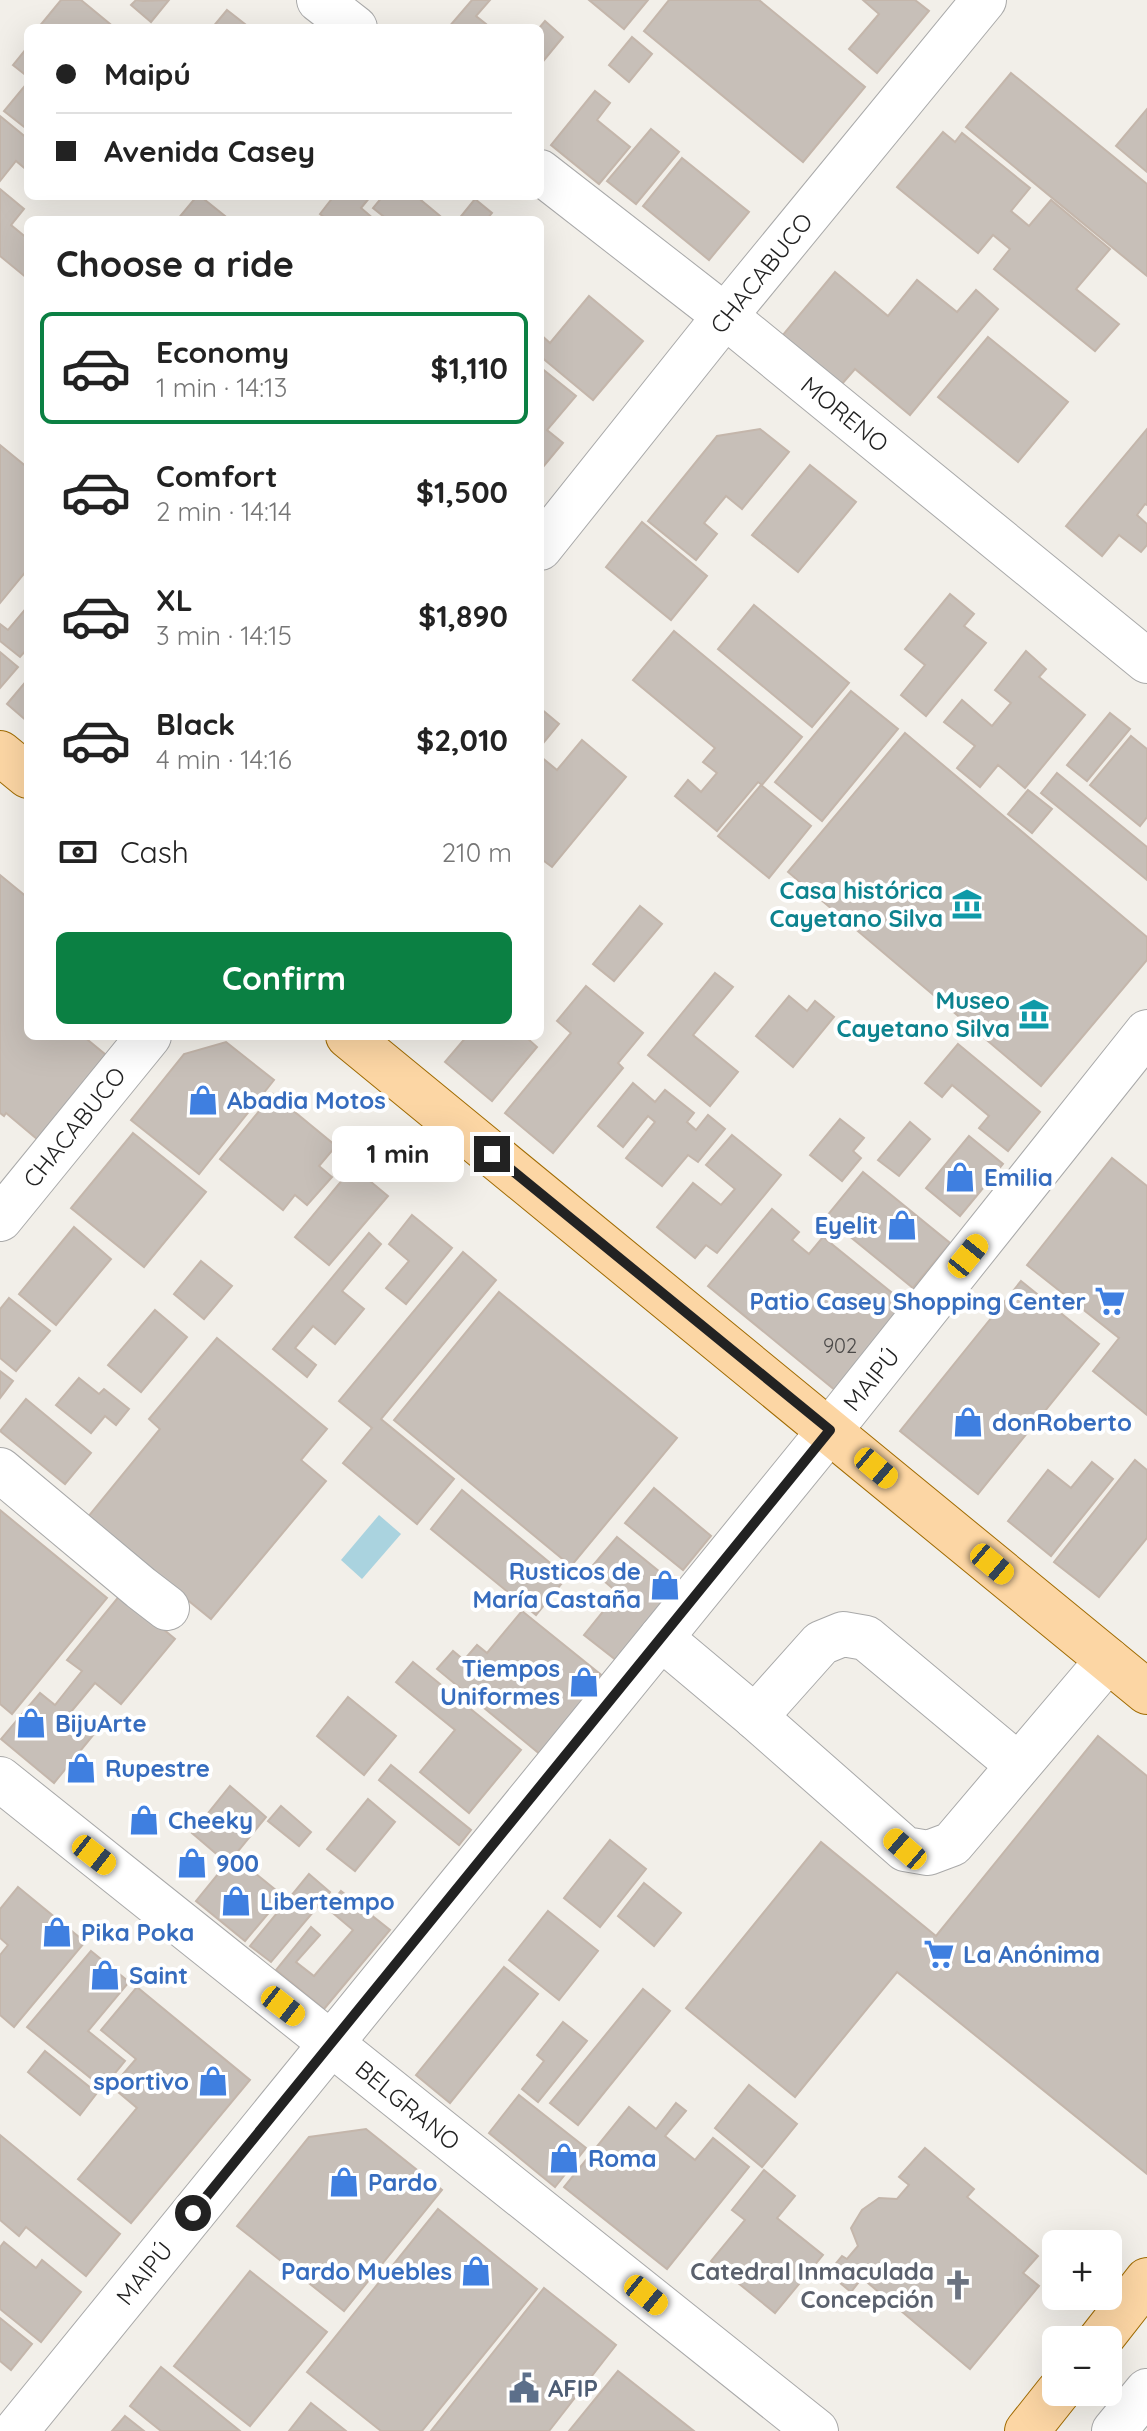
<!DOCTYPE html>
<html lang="en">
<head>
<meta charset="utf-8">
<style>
  :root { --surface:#fff; --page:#f2f2f2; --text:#222; --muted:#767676; --line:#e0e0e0; --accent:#0b8043 }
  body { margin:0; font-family:Quicksand,sans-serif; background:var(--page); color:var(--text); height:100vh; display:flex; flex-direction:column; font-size:30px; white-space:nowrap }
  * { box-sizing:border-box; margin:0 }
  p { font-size:26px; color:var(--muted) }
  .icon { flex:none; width:44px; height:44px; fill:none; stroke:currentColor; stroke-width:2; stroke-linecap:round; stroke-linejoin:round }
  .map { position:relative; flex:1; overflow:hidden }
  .details { position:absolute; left:24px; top:216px; width:520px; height:824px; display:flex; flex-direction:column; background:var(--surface); border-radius:12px; box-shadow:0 8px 32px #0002 }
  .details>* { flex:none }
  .hud { position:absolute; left:24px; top:24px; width:520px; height:176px; border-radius:12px; box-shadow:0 8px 32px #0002; display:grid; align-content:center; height:176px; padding:0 32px; background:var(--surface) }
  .tools { position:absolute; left:1042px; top:2230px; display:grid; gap:16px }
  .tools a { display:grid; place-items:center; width:80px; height:80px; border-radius:12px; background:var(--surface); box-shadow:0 8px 32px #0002; font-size:40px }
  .end { position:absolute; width:36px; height:36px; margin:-18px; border:10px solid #222; background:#fff; box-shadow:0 0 0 4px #fff }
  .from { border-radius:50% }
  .bubble { position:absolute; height:56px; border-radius:12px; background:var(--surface); box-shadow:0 8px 32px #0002; font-size:26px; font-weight:700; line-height:56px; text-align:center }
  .car { position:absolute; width:24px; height:48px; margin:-24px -12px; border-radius:10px; box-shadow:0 0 6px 2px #0007; background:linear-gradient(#f5c518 24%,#345 0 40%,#f5c518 0 76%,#345 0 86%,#f5c518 0) }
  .hud b { display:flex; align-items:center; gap:28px; height:76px; font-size:30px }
  .hud b+b { border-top:2px solid var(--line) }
  .hud i { width:20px; height:20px; background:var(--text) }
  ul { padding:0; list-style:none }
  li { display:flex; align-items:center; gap:24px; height:112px; margin:0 16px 12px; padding:0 16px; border:4px solid transparent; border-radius:12px }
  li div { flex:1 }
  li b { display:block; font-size:30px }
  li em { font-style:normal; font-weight:700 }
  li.current { border-color:var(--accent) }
  li>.icon { width:72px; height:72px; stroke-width:1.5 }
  h2 { padding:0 32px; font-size:36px; line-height:96px }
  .pay { display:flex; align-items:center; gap:20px; height:88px; padding:0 32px; font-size:30px }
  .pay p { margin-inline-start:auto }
  .cta { display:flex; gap:16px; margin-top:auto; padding:16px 32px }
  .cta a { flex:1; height:92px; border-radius:12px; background:var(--accent); color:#fff; font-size:32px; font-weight:700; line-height:92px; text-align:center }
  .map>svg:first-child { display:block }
</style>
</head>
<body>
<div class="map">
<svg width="1147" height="2431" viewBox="0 0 1147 2431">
  <rect width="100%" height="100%" fill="#f2efe9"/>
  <polygon fill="#aad3df" points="379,1515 401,1534 362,1579 341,1560"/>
  <g fill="#c7bfb8" stroke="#c4b6ab" stroke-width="2">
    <polygon points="61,0 81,0 115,28 38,28"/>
    <polygon points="136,0 143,1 169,0 151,22 131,5"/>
    <polygon points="472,0 490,0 476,16 491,28 448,28"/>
    <polygon points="589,0 648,0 624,29"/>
    <polygon points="669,0 759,0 865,87 803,162 644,31"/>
    <polygon points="863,0 915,0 929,11 877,73 849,49 879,14"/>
    <polygon points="227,10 250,28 212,28"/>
    <polygon points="545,21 563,37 540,65 539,28"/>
    <polygon points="632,37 652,54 629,82 609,65"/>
    <polygon points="26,49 28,50 28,77 13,65"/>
    <polygon points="1011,73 1147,184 1147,276 966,127"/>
    <polygon points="28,82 28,130 4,111"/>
    <polygon points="595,91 610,103 597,120 630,147 599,184 551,145"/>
    <polygon points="1147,109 1147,172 1116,146"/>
    <polygon points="0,116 28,139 28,171 16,161 0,181"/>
    <polygon points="651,129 679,152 636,204 607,181"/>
    <polygon points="943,132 955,142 962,133 1030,188 1011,211 1029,226 1051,200 1110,249 1076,289 1119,324 1095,351 994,269 1010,249 993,235 978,253 897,187"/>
    <polygon points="682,158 749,212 709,260 643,206"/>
    <polygon points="0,189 24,209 11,225 28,239 28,279 0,256"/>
    <polygon points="197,196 200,196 230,220 177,220"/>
    <polygon points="334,196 371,196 361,208 375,220 328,220 320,214"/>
    <polygon points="383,196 416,196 440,216 437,220 388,220 373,208"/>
    <polygon points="475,199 492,213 488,218 491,220 458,220"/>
    <polygon points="835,272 888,316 917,280 957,312 976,290 998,309 910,415 855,369 841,385 782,336"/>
    <polygon points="589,296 643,341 593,400 540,356 540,334 550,343"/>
    <polygon points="988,337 1068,402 1018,462 938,397"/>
    <polygon points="540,367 576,396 547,430 563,443 543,467 540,464"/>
    <polygon points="760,429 789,452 742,509 726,496 704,523 717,534 696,560 648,521 717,436"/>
    <polygon points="1147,429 1147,505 1145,504 1137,515 1147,524 1147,545 1141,552 1119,535 1102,556 1066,526"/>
    <polygon points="0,445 28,468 28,569 0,603"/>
    <polygon points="810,465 856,502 798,572 752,535"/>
    <polygon points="642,522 707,576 671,620 606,567"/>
    <polygon points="950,594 974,614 964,626 986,643 926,716 901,695 925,665 905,649"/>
    <polygon points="754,605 849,683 812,727 718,649"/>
    <polygon points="28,606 28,648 20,657 0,641 0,624 8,630"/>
    <polygon points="674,631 802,737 762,785 758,782 717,831 675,796 688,780 701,792 717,773 703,762 715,748 633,680"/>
    <polygon points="1026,651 1046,669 1039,677 1085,715 1025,788 998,765 980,787 957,768 975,746 944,722 962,700 992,726 1011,703 995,690"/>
    <polygon points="0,652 18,667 0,688"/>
    <polygon points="28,679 28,722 7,704"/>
    <polygon points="851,691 898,729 822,821 775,782"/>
    <polygon points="540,708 559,724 540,747"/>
    <polygon points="1110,713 1130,729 1087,781 1067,765"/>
    <polygon points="905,733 1147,937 1147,960 1041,1086 788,872"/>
    <polygon points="1131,736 1147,749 1147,817 1140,826 1090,785"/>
    <polygon points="582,740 626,777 552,867 540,858 540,756 557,770"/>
    <polygon points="1057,773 1147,847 1147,880 1041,793"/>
    <polygon points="761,785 811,826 769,878 718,836"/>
    <polygon points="1028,790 1052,809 1032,833 1008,814"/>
    <polygon points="0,875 28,898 28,1036 83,1036 106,1055 37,1139 6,1113 4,1116 0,1113"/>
    <polygon points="640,906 662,924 614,981 593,964"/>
    <polygon points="715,973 733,987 693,1035 738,1072 710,1106 648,1055"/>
    <polygon points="586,986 643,1033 618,1063 623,1068 553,1153 505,1113 571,1033 557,1021"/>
    <polygon points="789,996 807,1011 815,1001 834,1017 793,1067 756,1036"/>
    <polygon points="467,1036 531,1036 528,1039 537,1047 492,1101 445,1062"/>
    <polygon points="226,1042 274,1080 199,1174 131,1120 184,1054"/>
    <polygon points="958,1044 1040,1112 1008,1151 979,1128 989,1116 952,1085 942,1097 925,1083"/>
    <polygon points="633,1083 655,1102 665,1090 694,1113 687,1122 696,1130 708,1115 725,1129 698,1162 688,1155 662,1186 626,1158 655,1122 648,1116 623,1147 598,1126"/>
    <polygon points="273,1094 336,1146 319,1166 332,1177 307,1205 295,1195 283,1210 220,1159"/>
    <polygon points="840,1119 864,1138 853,1151 861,1158 842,1181 810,1155"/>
    <polygon points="910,1122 930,1139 899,1176 878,1160"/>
    <polygon points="133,1133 206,1192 144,1267 71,1208"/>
    <polygon points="732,1135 781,1175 717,1253 706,1245 695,1258 657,1227 693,1183 721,1205 735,1189 706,1165"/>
    <polygon points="969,1136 1003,1164 960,1216 926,1188"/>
    <polygon points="1112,1158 1147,1186 1147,1415 1093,1371 1119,1338 1027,1265"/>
    <polygon points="353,1167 388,1196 329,1265 295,1237"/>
    <polygon points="863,1172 950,1243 913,1288 826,1217"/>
    <polygon points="772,1209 799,1232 792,1240 809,1254 823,1237 912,1309 841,1395 708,1286"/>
    <polygon points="412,1215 452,1248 406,1304 386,1288 409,1261 389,1244"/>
    <polygon points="74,1227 111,1259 56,1325 19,1294"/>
    <polygon points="369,1233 381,1244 342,1291 364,1309 335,1344 313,1326 295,1348 316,1365 307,1377 273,1349"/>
    <polygon points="463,1252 496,1280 381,1419 454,1479 417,1524 343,1463 372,1428 339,1401"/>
    <polygon points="201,1261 232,1286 204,1319 174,1294"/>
    <polygon points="1021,1281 1099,1344 978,1494 900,1431"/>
    <polygon points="499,1292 677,1438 571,1566 394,1420"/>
    <polygon points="9,1298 50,1331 16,1371 0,1358 0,1309"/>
    <polygon points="155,1310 187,1337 141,1392 108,1365"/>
    <polygon points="217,1338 327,1429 301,1460 326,1481 211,1619 87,1518 160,1429 149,1419"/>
    <polygon points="0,1371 13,1381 0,1398"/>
    <polygon points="79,1378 99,1394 104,1389 129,1409 116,1425 105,1416 91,1433 56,1405"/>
    <polygon points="26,1399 91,1453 65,1484 0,1431"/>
    <polygon points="1135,1460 1147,1470 1147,1538 1099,1597 1054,1562"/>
    <polygon points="1092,1462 1113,1479 1051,1556 1008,1521 1048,1470 1071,1488"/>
    <polygon points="654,1488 711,1536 683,1570 625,1523"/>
    <polygon points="462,1490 567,1577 536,1615 431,1529"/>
    <polygon points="0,1510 107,1598 12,1714 0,1704"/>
    <polygon points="617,1537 677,1586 616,1660 584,1635 618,1593 590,1569"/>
    <polygon points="121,1594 175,1639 121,1704 95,1683 70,1713 94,1734 54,1783 1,1739 40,1693 55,1705 82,1671 67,1660"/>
    <polygon points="522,1611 605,1678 541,1755 437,1669 453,1651 464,1660 477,1645 487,1653"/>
    <polygon points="413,1662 521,1750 469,1813 420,1772 455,1730 396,1682"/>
    <polygon points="348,1697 396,1736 364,1775 317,1736"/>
    <polygon points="1098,1736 1147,1776 1147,2174 897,1972 795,2097 686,2008 821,1842 936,1936"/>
    <polygon points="391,1765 471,1830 459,1845 379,1780"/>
    <polygon points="230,1786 266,1817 234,1856 283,1896 245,1941 196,1901 227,1863 192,1833"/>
    <polygon points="368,1799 395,1822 355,1871 327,1849"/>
    <polygon points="281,1806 311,1832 299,1846 268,1821"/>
    <polygon points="610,1840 646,1869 600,1927 564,1898"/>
    <polygon points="309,1874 330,1892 271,1962 250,1946"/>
    <polygon points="644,1883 681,1913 654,1946 618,1916"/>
    <polygon points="18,1887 85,1942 14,2027 0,2015 0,1955 8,1945 0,1938 0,1909"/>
    <polygon points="341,1891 390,1930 324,2009 276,1970 311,1927 320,1935 296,1962 314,1976 353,1930 327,1908"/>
    <polygon points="548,1911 598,1951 559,2000 509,1960"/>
    <polygon points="91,1951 129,1982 88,2031 125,2061 103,2088 27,2027"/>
    <polygon points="504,1967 538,1994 450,2103 416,2075"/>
    <polygon points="137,1987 250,2080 131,2223 78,2179 137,2108 112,2087 136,2059 101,2030"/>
    <polygon points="643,1989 670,2011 578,2125 550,2103"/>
    <polygon points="563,2022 587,2041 538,2102 522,2089 544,2061 537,2055"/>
    <polygon points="45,2051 97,2093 80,2115 28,2072"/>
    <polygon points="749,2085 797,2124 762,2167 715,2128"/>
    <polygon points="519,2095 586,2148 555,2187 489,2133"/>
    <polygon points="676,2103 686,2111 665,2136 695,2160 713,2138 749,2167 667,2269 564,2187 629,2107 656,2129"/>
    <polygon points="366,2129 442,2190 344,2311 237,2226 309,2137"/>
    <polygon points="0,2135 120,2234 86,2276 26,2227 19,2236 0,2220"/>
    <polygon points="925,2148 974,2189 967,2197 1038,2256 1023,2273 1039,2286 970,2369 862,2278 851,2292 828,2273 842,2256 847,2259 858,2246 851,2228 862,2210 879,2198 897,2199 909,2185 899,2177"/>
    <polygon points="764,2170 795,2196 777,2218 823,2255 775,2313 711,2261 745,2220 732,2210"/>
    <polygon points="438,2209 537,2289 422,2431 381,2431 307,2372"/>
    <polygon points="4,2242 36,2268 42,2260 81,2292 41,2342 0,2309 0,2247"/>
    <polygon points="250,2271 327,2332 250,2426 174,2366"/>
    <polygon points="544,2288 616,2345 549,2431 431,2431"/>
    <polygon points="0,2318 32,2344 11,2370 0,2361"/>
    <polygon points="161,2367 240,2431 161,2431 130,2406"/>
    <polygon points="618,2371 694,2431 569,2431"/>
    <polygon points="311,2403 346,2431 289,2431"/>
    <polygon points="125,2416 144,2431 112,2431"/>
  </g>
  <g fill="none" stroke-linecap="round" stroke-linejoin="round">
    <g stroke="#a9a9a9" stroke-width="46">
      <g id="minor">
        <polyline points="319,0 355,28"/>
        <polyline points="540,172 725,316 1147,661"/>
        <polyline points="540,548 725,316 984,0"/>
        <polyline points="0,1219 149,1036"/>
        <polyline points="0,1470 141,1588 167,1608"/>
        <polyline points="661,1638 755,1717 905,1849 928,1853 952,1844 1108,1660"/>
        <polyline points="755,1717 821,1643 843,1634 866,1638 1018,1765"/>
        <polyline points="0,1779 816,2431"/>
        <polyline points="16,2431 830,1430 1147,1032"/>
        <polyline points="1114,2431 1147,2391"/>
      </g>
    </g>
    <g stroke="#a06b00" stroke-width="46">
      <g id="major">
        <polyline points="0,753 28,776"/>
        <polyline points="348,1036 1147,1692"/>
        <polyline points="1100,2340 1147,2280"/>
        <polyline points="1027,2431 1058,2392"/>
      </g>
    </g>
    <use href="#minor" stroke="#fff" stroke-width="44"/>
    <use href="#major" stroke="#fcd6a4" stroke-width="44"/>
  </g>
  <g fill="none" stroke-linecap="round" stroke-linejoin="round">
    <polyline stroke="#222" stroke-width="10" points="193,2213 830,1430 492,1154"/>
  </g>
  <defs>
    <g id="museum-bare" transform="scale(2.4)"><path d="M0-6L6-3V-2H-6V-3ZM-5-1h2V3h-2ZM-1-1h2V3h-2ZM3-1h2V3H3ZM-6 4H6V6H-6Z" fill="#0f9aa8" stroke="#fff" stroke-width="2.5" paint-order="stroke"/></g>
    <g id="shop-bare" transform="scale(2.4)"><path d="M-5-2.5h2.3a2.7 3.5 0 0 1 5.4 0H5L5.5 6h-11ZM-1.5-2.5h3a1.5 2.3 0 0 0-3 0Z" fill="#3f7fe0" stroke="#fff" stroke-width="2.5" paint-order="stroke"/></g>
    <g id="supermarket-bare" transform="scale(2.4)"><path d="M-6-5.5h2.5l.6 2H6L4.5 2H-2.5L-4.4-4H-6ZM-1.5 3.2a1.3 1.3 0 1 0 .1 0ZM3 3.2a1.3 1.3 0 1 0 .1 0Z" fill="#3f7fe0" stroke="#fff" stroke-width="2.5" paint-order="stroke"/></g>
    <g id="church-bare" transform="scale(2.4)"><path d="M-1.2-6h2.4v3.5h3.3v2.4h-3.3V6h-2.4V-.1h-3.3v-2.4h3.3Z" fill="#6b7280" stroke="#fff" stroke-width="2.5" paint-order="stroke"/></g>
    <g id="civic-bare" transform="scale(2.4)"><path d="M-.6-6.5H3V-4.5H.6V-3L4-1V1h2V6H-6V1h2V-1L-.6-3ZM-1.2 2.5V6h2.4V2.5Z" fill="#5c6f8a" stroke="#fff" stroke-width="2.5" paint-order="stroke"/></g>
  </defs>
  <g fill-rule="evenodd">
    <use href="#museum-bare" x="967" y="904"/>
    <use href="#museum-bare" x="1034" y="1014"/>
    <use href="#shop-bare" x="203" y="1100"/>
    <use href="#shop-bare" x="960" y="1177"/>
    <use href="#shop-bare" x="902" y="1225"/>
    <use href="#supermarket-bare" x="1110" y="1301"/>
    <use href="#shop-bare" x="968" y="1422"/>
    <use href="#shop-bare" x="665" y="1585"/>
    <use href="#shop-bare" x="584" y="1682"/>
    <use href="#shop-bare" x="31" y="1723"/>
    <use href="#shop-bare" x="81" y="1768"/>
    <use href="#shop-bare" x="144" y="1820"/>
    <use href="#shop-bare" x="192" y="1863"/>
    <use href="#shop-bare" x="236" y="1901"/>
    <use href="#shop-bare" x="57" y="1932"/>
    <use href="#supermarket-bare" x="939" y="1954"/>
    <use href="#shop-bare" x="105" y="1975"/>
    <use href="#shop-bare" x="213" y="2081"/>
    <use href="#shop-bare" x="564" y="2158"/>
    <use href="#shop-bare" x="344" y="2182"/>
    <use href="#shop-bare" x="476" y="2271"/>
    <use href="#church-bare" x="958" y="2285"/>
    <use href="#civic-bare" x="524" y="2388"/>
  </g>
  <g text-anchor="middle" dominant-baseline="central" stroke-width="8" stroke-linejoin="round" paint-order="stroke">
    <g font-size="20" fill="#4b4948">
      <text x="840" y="1345">902</text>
    </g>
    <g font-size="24" fill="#222" stroke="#fff">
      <text transform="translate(761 273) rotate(-51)">CHACABUCO</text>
      <text transform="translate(845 414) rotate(39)">MORENO</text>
      <text transform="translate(74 1127) rotate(-51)">CHACABUCO</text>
      <text transform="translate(871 1379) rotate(-51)">MAIPÚ</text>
      <text transform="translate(408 2105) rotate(39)">BELGRANO</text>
      <text transform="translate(144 2273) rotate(-51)">MAIPÚ</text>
    </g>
    <g font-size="24" font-weight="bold" fill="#0d838f" stroke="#fff" text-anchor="end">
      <text x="943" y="890">Casa histórica<tspan x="943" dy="28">Cayetano Silva</tspan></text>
      <text x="1010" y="1000">Museo<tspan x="1010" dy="28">Cayetano Silva</tspan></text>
    </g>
    <g font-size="24" font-weight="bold" fill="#366cbe" stroke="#fff" text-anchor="start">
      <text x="227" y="1100">Abadia Motos</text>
      <text x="984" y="1177">Emilia</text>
      <text x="878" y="1225" text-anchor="end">Eyelit</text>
      <text x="1086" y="1301" text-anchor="end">Patio Casey Shopping Center</text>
      <text x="992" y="1422">donRoberto</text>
      <text x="641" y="1571" text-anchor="end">Rusticos de<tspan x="641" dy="28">María Castaña</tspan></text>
      <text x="560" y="1668" text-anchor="end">Tiempos<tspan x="560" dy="28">Uniformes</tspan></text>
      <text x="55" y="1723">BijuArte</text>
      <text x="105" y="1768">Rupestre</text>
      <text x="168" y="1820">Cheeky</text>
      <text x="216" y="1863">900</text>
      <text x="260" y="1901">Libertempo</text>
      <text x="81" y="1932">Pika Poka</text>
      <text x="963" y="1954">La Anónima</text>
      <text x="129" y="1975">Saint</text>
      <text x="189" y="2081" text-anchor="end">sportivo</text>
      <text x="588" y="2158">Roma</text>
      <text x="368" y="2182">Pardo</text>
      <text x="452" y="2271" text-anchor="end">Pardo Muebles</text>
    </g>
    <g font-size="24" font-weight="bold" fill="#5b616d" stroke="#fff" text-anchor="end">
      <text x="934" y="2271">Catedral Inmaculada<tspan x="934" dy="28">Concepción</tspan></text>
    </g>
    <g font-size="24" font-weight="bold" fill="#4e5e75" stroke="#fff" text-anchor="start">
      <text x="548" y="2388">AFIP</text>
    </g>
  </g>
</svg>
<div class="tools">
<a>+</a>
<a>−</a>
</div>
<i class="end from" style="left:193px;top:2213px"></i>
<i class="end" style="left:492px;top:1154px"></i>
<div class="bubble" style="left:332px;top:1126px;width:132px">1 min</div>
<i class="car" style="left:968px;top:1256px;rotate:39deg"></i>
<i class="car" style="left:876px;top:1468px;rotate:130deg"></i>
<i class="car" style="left:992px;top:1564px;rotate:130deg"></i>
<i class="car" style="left:905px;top:1849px;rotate:311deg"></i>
<i class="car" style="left:94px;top:1855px;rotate:128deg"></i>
<i class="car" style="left:283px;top:2006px;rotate:128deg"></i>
<i class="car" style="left:646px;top:2295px;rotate:129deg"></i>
<div class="hud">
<b><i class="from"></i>Maipú</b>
<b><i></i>Avenida Casey</b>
</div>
<section class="details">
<h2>Choose a ride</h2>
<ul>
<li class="current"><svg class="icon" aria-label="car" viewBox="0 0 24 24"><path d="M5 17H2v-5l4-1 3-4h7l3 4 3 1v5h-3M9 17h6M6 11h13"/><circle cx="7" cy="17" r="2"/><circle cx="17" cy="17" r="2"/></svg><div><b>Economy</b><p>1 min · 14:13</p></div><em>$1,110</em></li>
<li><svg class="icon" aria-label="car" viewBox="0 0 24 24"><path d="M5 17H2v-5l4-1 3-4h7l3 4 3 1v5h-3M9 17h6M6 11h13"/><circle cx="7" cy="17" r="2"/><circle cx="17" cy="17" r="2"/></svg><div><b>Comfort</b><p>2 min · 14:14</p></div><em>$1,500</em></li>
<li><svg class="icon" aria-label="car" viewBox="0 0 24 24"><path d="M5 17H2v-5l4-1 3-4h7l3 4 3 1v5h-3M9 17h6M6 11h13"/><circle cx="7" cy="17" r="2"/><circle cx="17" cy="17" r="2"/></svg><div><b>XL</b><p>3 min · 14:15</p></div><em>$1,890</em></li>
<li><svg class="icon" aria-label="car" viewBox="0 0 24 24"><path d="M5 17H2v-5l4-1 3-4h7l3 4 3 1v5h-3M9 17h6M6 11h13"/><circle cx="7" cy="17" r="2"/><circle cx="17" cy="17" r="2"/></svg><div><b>Black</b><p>4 min · 14:16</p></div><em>$2,010</em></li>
</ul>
<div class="pay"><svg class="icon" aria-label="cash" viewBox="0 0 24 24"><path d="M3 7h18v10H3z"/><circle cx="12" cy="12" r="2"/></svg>Cash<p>210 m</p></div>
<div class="cta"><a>Confirm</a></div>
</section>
</div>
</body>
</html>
